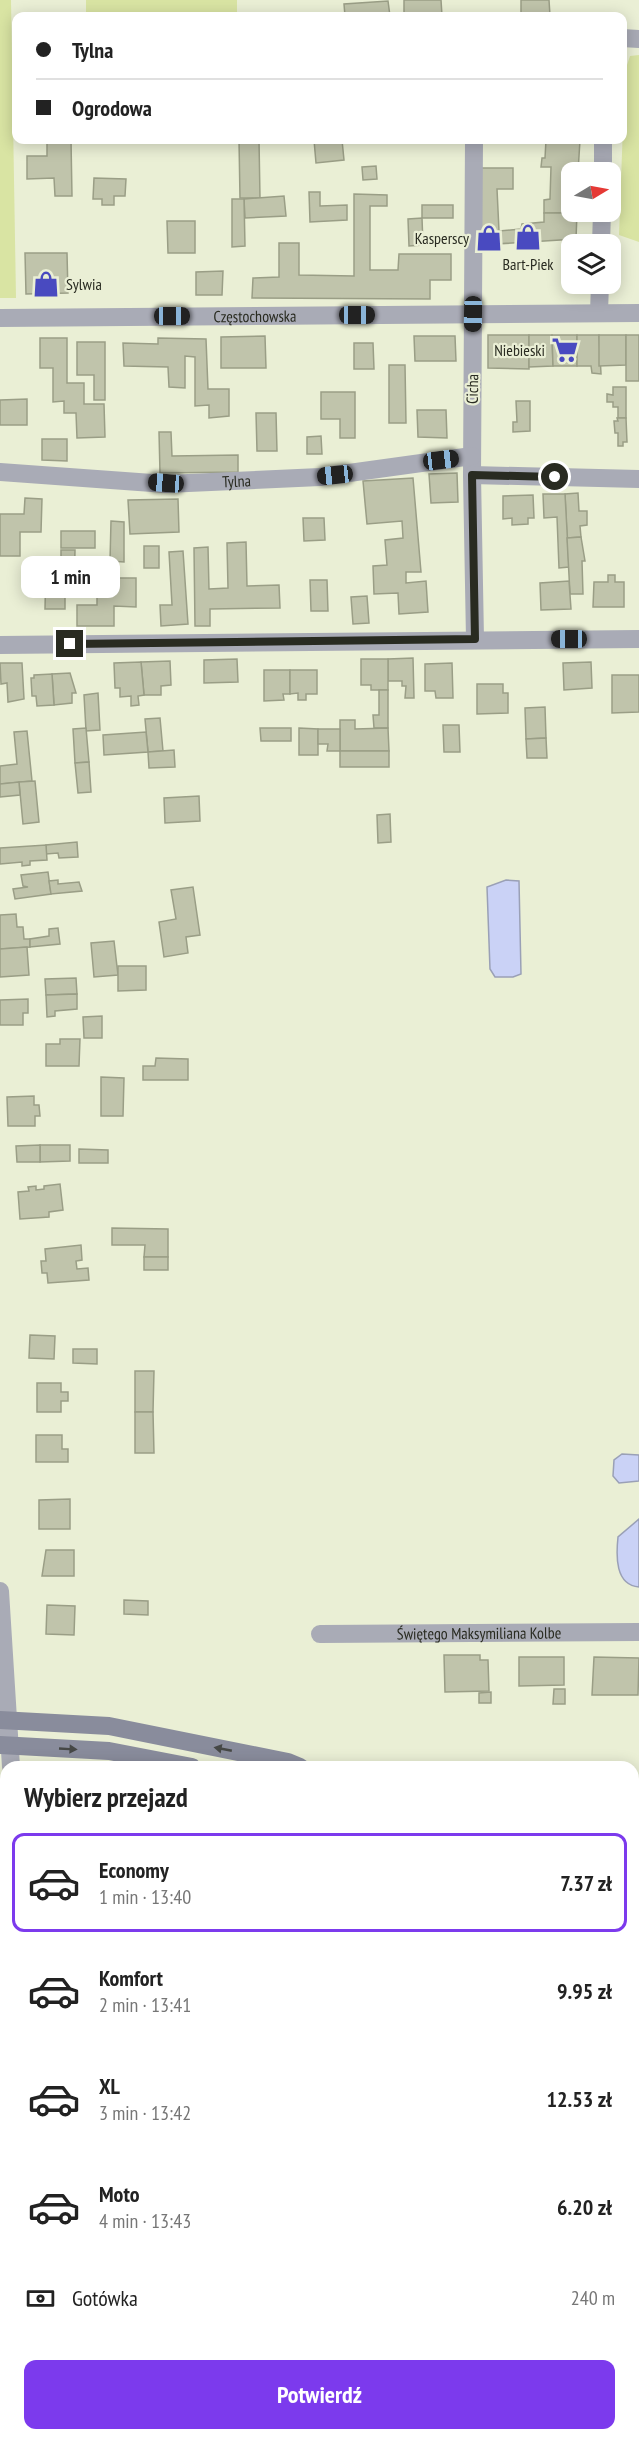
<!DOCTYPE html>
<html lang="pl">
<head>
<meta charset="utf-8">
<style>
  :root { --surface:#fff; --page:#f6f6f6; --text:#222; --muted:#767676; --line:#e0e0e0; --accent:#7c3aed }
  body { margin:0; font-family:"PT Sans Narrow",sans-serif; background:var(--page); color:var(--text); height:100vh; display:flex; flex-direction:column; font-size:22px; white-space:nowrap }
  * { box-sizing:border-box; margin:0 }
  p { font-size:20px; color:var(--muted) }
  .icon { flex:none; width:33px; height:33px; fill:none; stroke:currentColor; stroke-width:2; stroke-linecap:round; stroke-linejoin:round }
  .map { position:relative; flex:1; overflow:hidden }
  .drawer { position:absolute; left:0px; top:1761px; width:639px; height:680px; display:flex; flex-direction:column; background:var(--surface); border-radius:18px 18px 0 0; box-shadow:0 3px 15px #0003 }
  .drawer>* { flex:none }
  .guide { position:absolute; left:12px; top:12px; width:615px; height:132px; border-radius:12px; box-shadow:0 3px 15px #0003; display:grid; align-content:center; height:132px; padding:0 24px; background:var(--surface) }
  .needle { width:39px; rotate:80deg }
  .buttons { position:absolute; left:561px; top:162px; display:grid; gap:12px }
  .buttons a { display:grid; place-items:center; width:60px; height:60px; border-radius:12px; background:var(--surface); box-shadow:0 3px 15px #0003; font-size:30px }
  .end { position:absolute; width:27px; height:27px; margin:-14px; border:8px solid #292b21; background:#fff; box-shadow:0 0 0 3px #fff }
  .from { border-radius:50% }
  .bubble { position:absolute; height:42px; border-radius:12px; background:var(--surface); box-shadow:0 3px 15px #0003; font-size:20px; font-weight:600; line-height:42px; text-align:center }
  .car { position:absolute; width:18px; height:36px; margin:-18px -9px; border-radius:8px; box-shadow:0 0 4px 2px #0007; background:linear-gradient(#222 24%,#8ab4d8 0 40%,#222 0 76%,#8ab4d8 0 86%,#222 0) }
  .guide b { display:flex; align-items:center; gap:21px; height:57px; font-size:22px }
  .guide b+b { border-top:2px solid var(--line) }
  .guide i { width:15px; height:15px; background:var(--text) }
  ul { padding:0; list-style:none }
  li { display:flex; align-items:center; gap:18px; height:99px; margin:0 12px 9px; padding:0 12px; border:3px solid transparent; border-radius:12px }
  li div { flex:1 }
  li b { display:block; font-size:22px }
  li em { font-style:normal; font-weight:600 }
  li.active { border-color:var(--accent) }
  li>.icon { width:54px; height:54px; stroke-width:1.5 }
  h2 { padding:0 24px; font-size:27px; line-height:72px }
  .pay { display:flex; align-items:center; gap:15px; height:66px; padding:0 24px; font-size:22px }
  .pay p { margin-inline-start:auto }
  .cta { display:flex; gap:12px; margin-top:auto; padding:12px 24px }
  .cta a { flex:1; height:69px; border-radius:12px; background:var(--accent); color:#fff; font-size:24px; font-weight:600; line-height:69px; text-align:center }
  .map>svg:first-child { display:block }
</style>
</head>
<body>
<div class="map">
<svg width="639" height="2440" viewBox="0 0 639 2440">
  <rect width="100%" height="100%" fill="#eaefd5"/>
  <g fill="#d9e4a3">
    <polygon points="0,0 11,0 16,298 0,298"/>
    <rect x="86" y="0" width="151" height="16"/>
    <polygon points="639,55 639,242 619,235 625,71 630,56"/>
  </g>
  <g fill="#cad2f6" stroke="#9aa0b6" stroke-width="1.5">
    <polygon points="506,880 519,881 521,974 513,977 495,977 490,969 487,887"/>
    <polygon points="622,1454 639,1455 639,1481 619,1483 613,1476 614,1460"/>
    <path d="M639,1519V1587C615,1585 616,1556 618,1537Z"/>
  </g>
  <g fill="#c0c4ab" stroke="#9a9e86" stroke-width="1.5">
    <polygon points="404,0 441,0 442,16 413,16 413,13 404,13"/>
    <polygon points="521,0 549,0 550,16 521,16"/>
    <polygon points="388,1 390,16 345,16 344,4"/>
    <polygon points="47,140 71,140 72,196 55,196 54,178 27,179 27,156 47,156"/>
    <polygon points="239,140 259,140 260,198 240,198"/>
    <polygon points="314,140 342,140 344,160 316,163"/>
    <polygon points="546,140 580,140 578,172 572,172 572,212 577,213 544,213 544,200 550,199 551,167 541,167 542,158 545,158"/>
    <polygon points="376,166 377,179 363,180 362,167"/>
    <polygon points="481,168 513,168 513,189 497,189 499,231 521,229 522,224 544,222 544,213 577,213 576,239 480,245"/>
    <polygon points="94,178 126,179 125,196 114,196 114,205 102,205 102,199 93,199"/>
    <polygon points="309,192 320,192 320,206 347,205 347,220 310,222"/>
    <polygon points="354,194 387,195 387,206 370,206 370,270 398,270 399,254 451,254 451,280 430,280 430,299 252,298 253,278 279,277 279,243 299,243 299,275 354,276"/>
    <polygon points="284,196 286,216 245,218 244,199"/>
    <polygon points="232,199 244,199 245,246 232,247"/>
    <rect x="422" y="205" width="31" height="13"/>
    <polygon points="422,218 423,245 409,246 408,219"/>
    <polygon points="167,221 195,221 195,253 168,253"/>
    <polygon points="25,253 67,253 68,293 26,294"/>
    <polygon points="223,271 222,295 196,295 196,272"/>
    <polygon points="488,335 529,335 529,369 488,368"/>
    <polygon points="529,335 552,335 553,366 529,367"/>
    <polygon points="552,335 577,335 577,366 553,366"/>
    <polygon points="577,335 599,335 601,374 592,373 591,366 577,366"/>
    <polygon points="599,335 626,335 626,365 599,366"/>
    <rect x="626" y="335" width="13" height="46"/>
    <polygon points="265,336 266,368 221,368 221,337"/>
    <polygon points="414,336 455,336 456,361 415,361"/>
    <polygon points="40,338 67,338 67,383 84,383 84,404 104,404 105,437 77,438 76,413 64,413 64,401 53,402 53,368 40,368"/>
    <polygon points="158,338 206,339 208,389 229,389 229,416 209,418 209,405 195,406 195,357 185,356 185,388 169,387 168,367 124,366 123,343 158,344"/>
    <polygon points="77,342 105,342 105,400 94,400 94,375 77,375"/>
    <polygon points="354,343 373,343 374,369 354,369"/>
    <polygon points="389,365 405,365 406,423 389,423"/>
    <polygon points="613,387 626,387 626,418 618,418 618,407 613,407 613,402 607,402 607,394 613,395"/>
    <polygon points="321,392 355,392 355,438 340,438 340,419 321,419"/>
    <polygon points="27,399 27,425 0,425 0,400"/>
    <polygon points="516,401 530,401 530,431 513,432 513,422 517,422"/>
    <polygon points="417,410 446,410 447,438 418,437"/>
    <polygon points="256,413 276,413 277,451 257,451"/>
    <polygon points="617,418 626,418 627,442 623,442 623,446 618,446 618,433 615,433 614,421 618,421"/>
    <polygon points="159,432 171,432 172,456 238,455 238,472 160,473"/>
    <polygon points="321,436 322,454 307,454 307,437"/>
    <polygon points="42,439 67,439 67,461 42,460"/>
    <polygon points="457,473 458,502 431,503 429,474"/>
    <polygon points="413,478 421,572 406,572 406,583 426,581 428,612 399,614 398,593 374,594 373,566 387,565 385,540 403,538 402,521 367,524 363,481"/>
    <polygon points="578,493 579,511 587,511 587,525 580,526 581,537 567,538 565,494"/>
    <polygon points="543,494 565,494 569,567 559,568 557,517 544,518"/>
    <polygon points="533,495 534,518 528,518 528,524 512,525 512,518 503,519 503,496"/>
    <polygon points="25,498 42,499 41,532 20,532 20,556 0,556 0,514 24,514"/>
    <polygon points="178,499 179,532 130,534 128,500"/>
    <polygon points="303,518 324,518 325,540 304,541"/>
    <polygon points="111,521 124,522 124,562 110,561"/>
    <rect x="61" y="531" width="34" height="17"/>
    <polygon points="581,537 585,561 582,561 583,594 570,594 567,538"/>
    <polygon points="246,542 247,586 279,585 280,608 210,609 210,626 195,626 194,548 208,547 209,589 228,588 227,543"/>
    <rect x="144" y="546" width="15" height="22"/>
    <polygon points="61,550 75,550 74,597 65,597 65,609 45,609 46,565 61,565"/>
    <polygon points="183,551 188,624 161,626 160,605 172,605 169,552"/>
    <polygon points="608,575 615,575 615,582 624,582 624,607 593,607 594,582 608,582"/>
    <polygon points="97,578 136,578 136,607 114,606 114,626 77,626 77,605 97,605"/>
    <polygon points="310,580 327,580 328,611 311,611"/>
    <polygon points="569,581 571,609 541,610 540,583"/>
    <polygon points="367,596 369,623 353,624 351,597"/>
    <polygon points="413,658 414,698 405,698 406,686 402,686 402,681 388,681 388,659"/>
    <polygon points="237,659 238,682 204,683 204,660"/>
    <polygon points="361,659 388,659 388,690 371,690 371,685 361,685"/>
    <polygon points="170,661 171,685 161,686 161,695 144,695 141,662"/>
    <polygon points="141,662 144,695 138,696 139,705 131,706 131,696 120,697 120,688 115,688 114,663"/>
    <polygon points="591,662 592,688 564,690 563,663"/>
    <polygon points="0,663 22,663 24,699 8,702 7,683 1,684"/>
    <polygon points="452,663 453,698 436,698 435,691 425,691 425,664"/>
    <polygon points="264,670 290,670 290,694 283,694 284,700 264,701"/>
    <polygon points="290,670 317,670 317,694 306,694 306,700 298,700 298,693 290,694"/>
    <polygon points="70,673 76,693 72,693 72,703 54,705 52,674"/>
    <polygon points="52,674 54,705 37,706 36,696 32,696 31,678 34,678 34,675"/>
    <polygon points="612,675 639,675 639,712 612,713"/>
    <polygon points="477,684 503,684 503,693 508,693 508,713 477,714"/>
    <polygon points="379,690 388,690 388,728 374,728 373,715 379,715"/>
    <polygon points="98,693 100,730 86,731 84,695"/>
    <polygon points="545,707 546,738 526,739 525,708"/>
    <polygon points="160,718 163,751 148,752 145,719"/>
    <polygon points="340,720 355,720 355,729 388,728 389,751 340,751"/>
    <polygon points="443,725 459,725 460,752 444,752"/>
    <polygon points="86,728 89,762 75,763 73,729"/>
    <polygon points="260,728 291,728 291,741 261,741"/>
    <polygon points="299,728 318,729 318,755 299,755"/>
    <polygon points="318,729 340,729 340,751 327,751 328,744 318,744"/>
    <polygon points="27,731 32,781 0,784 0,766 17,764 14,732"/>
    <polygon points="146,732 148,752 104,755 103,735"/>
    <polygon points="546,738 547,758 527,758 526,739"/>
    <polygon points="174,750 175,767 149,768 148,752"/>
    <rect x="340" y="751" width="49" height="16"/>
    <polygon points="89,762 91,792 78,793 75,763"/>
    <polygon points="35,781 39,822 23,824 19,782"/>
    <polygon points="19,782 20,795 0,797 0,784"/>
    <polygon points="199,796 200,821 165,823 164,798"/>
    <polygon points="390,814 391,842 378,843 377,815"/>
    <polygon points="77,842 78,857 59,858 58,853 46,854 46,845"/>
    <polygon points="46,845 47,860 30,861 30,865 22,866 22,862 0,864 0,848"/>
    <polygon points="48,872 51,894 15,899 13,889 28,887 23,886 21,875"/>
    <polygon points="58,880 58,884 79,882 82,891 51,894 49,881"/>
    <polygon points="193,887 200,935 186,937 188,953 164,957 159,922 176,919 171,890"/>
    <polygon points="16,914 17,927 23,927 24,939 30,939 30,947 0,949 0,915"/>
    <polygon points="58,928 60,944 30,947 30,939 49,936 49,929"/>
    <polygon points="114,941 118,975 94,977 91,943"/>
    <polygon points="27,947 29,975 0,977 0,949"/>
    <polygon points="118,966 146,966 146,990 118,991"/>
    <polygon points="76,978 77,994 46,995 45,979"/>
    <polygon points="77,994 77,1009 55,1011 55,1016 47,1017 46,995"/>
    <polygon points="28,999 28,1013 23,1013 23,1025 0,1025 0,1000"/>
    <polygon points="102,1016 102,1038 84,1038 83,1017"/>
    <polygon points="60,1039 80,1039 79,1066 46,1066 46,1044 60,1044"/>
    <polygon points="156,1058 188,1059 188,1080 143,1080 143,1066 155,1066"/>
    <polygon points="101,1077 124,1078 123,1116 101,1116"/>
    <polygon points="34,1096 34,1105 39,1105 40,1116 35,1116 35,1126 8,1126 7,1097"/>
    <polygon points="40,1145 70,1145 70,1161 40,1162"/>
    <polygon points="40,1145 40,1162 17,1162 16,1146"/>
    <polygon points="79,1149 108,1150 108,1163 79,1163"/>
    <polygon points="60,1184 63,1210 49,1212 49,1217 20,1219 18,1192 29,1191 28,1187 36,1186 36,1190 44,1189 44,1186"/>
    <polygon points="112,1228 168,1229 168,1257 144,1257 145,1245 112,1245"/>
    <polygon points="81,1245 82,1260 76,1261 77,1269 88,1268 89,1280 48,1283 47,1273 42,1273 41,1261 46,1261 45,1249"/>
    <rect x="144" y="1257" width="24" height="13"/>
    <polygon points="30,1335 55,1336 54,1359 29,1358"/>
    <polygon points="73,1349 97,1349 97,1364 73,1363"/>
    <polygon points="135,1371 154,1371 153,1412 135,1412"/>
    <polygon points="37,1383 61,1383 61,1392 68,1392 68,1401 61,1401 61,1412 37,1412"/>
    <polygon points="135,1412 153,1412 154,1453 135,1453"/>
    <polygon points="36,1435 62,1435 62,1449 68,1449 68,1462 36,1462"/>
    <polygon points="70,1499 70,1529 39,1529 39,1500"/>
    <polygon points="46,1550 74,1550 74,1576 42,1576"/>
    <polygon points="124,1600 148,1601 148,1615 124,1614"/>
    <polygon points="47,1605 75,1606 74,1635 46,1634"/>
    <polygon points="444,1655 480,1655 480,1660 488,1660 489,1691 445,1692"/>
    <polygon points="519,1657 564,1657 564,1685 519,1686"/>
    <polygon points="594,1657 639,1658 638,1695 592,1695"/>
    <polygon points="554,1689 565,1689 565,1704 553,1704"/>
    <polygon points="491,1692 491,1703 479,1703 479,1693"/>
  </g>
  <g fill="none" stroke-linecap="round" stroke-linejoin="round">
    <g stroke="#a9abb6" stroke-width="18">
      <polyline points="622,38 639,39"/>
      <polyline points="474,140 472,475 475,639"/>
      <polyline points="603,172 603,140"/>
      <polyline points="601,244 602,212"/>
      <polyline points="599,312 600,284"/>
      <path id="s1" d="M0,472L166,484L320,477L472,456"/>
      <polyline points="472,475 639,479"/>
      <polyline points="0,645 639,639"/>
      <path id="s2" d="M320,1634L639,1632"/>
    </g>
    <g stroke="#a9abb6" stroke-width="18">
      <path id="s3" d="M0,318L639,313"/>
      <polyline points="0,1591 11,1767"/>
      <polyline points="49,2434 49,2440"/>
    </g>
    <g stroke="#898c9c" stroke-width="18">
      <polyline points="0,1720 109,1726 288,1762 300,1767"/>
      <polyline points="0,1745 109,1751 192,1767"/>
      <polyline points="633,1889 639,1891"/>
    </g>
  </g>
  <defs><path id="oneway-solid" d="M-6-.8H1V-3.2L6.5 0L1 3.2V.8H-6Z" transform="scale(1.5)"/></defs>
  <g fill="#464846">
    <use href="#oneway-solid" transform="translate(68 1749) rotate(3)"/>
    <use href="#oneway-solid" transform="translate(223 1749) rotate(-169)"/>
  </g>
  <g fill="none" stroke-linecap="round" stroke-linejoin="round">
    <polyline stroke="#292b21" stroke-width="8" points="70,644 475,639 472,475 555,477"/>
  </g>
  <defs>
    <g id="shop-bare" transform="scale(2.07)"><path d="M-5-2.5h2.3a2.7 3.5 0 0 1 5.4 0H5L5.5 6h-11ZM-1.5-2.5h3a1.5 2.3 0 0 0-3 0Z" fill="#494ac0" stroke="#eaefd5" stroke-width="2.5" paint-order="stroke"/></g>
    <g id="supermarket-bare" transform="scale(2.07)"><path d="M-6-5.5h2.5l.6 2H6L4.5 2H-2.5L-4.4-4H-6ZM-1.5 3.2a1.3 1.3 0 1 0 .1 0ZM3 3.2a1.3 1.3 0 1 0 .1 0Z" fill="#494ac0" stroke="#eaefd5" stroke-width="2.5" paint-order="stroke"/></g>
  </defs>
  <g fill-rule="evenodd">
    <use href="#shop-bare" x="528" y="237"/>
    <use href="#shop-bare" x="489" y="238"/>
    <use href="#shop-bare" x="46" y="284"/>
    <use href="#supermarket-bare" x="565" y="350"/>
  </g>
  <g text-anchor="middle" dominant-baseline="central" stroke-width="4.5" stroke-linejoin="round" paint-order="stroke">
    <g font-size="16" fill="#292b21" stroke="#eaefd5" text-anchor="end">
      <text x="469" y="238">Kasperscy</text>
      <text x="528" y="264" text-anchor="middle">Bart-Piek</text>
      <text x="66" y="284" text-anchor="start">Sylwia</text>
      <text x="545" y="350">Niebieski</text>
    </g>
    <g font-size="16" fill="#292b21" stroke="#eaefd5">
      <text stroke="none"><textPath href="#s3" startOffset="255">Częstochowska</textPath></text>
      <text transform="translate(472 389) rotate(-89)">Cicha</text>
      <text stroke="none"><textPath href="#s1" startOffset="237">Tylna</textPath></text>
      <text stroke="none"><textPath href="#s2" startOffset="159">Świętego Maksymiliana Kolbe</textPath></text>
    </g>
  </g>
</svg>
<div class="buttons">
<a><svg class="needle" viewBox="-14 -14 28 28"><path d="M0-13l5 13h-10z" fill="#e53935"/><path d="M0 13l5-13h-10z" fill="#767676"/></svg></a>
<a><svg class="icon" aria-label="layers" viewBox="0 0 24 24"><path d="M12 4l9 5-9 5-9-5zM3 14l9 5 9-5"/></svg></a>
</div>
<i class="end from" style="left:555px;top:477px"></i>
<i class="end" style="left:70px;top:644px"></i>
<div class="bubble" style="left:21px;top:556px;width:99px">1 min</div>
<i class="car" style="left:473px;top:314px;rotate:181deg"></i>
<i class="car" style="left:357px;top:315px;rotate:90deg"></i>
<i class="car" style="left:172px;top:316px;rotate:90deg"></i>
<i class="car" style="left:441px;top:460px;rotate:83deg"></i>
<i class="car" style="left:335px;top:475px;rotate:264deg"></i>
<i class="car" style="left:166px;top:483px;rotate:274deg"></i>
<i class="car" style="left:569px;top:639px;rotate:270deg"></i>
<div class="guide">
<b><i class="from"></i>Tylna</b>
<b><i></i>Ogrodowa</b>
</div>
<section class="drawer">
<h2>Wybierz przejazd</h2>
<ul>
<li class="active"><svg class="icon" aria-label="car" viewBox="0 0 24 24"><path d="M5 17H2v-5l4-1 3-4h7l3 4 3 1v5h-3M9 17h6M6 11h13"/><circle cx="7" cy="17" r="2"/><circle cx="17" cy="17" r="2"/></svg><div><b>Economy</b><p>1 min · 13:40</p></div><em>7.37 zł</em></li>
<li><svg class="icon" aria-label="car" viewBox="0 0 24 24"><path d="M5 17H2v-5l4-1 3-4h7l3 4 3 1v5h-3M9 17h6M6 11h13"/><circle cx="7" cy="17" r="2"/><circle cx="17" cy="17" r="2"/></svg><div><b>Komfort</b><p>2 min · 13:41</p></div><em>9.95 zł</em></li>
<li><svg class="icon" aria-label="car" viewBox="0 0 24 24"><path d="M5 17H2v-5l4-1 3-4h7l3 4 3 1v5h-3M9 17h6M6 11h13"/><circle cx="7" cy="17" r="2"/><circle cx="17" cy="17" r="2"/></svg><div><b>XL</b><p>3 min · 13:42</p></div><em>12.53 zł</em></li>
<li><svg class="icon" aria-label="car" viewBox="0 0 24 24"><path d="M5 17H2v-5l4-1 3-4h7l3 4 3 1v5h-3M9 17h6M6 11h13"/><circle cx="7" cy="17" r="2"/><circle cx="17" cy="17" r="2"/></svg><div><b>Moto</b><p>4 min · 13:43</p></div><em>6.20 zł</em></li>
</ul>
<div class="pay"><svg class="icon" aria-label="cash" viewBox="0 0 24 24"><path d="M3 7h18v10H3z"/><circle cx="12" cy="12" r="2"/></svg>Gotówka<p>240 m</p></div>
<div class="cta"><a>Potwierdź</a></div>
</section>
</div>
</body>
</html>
